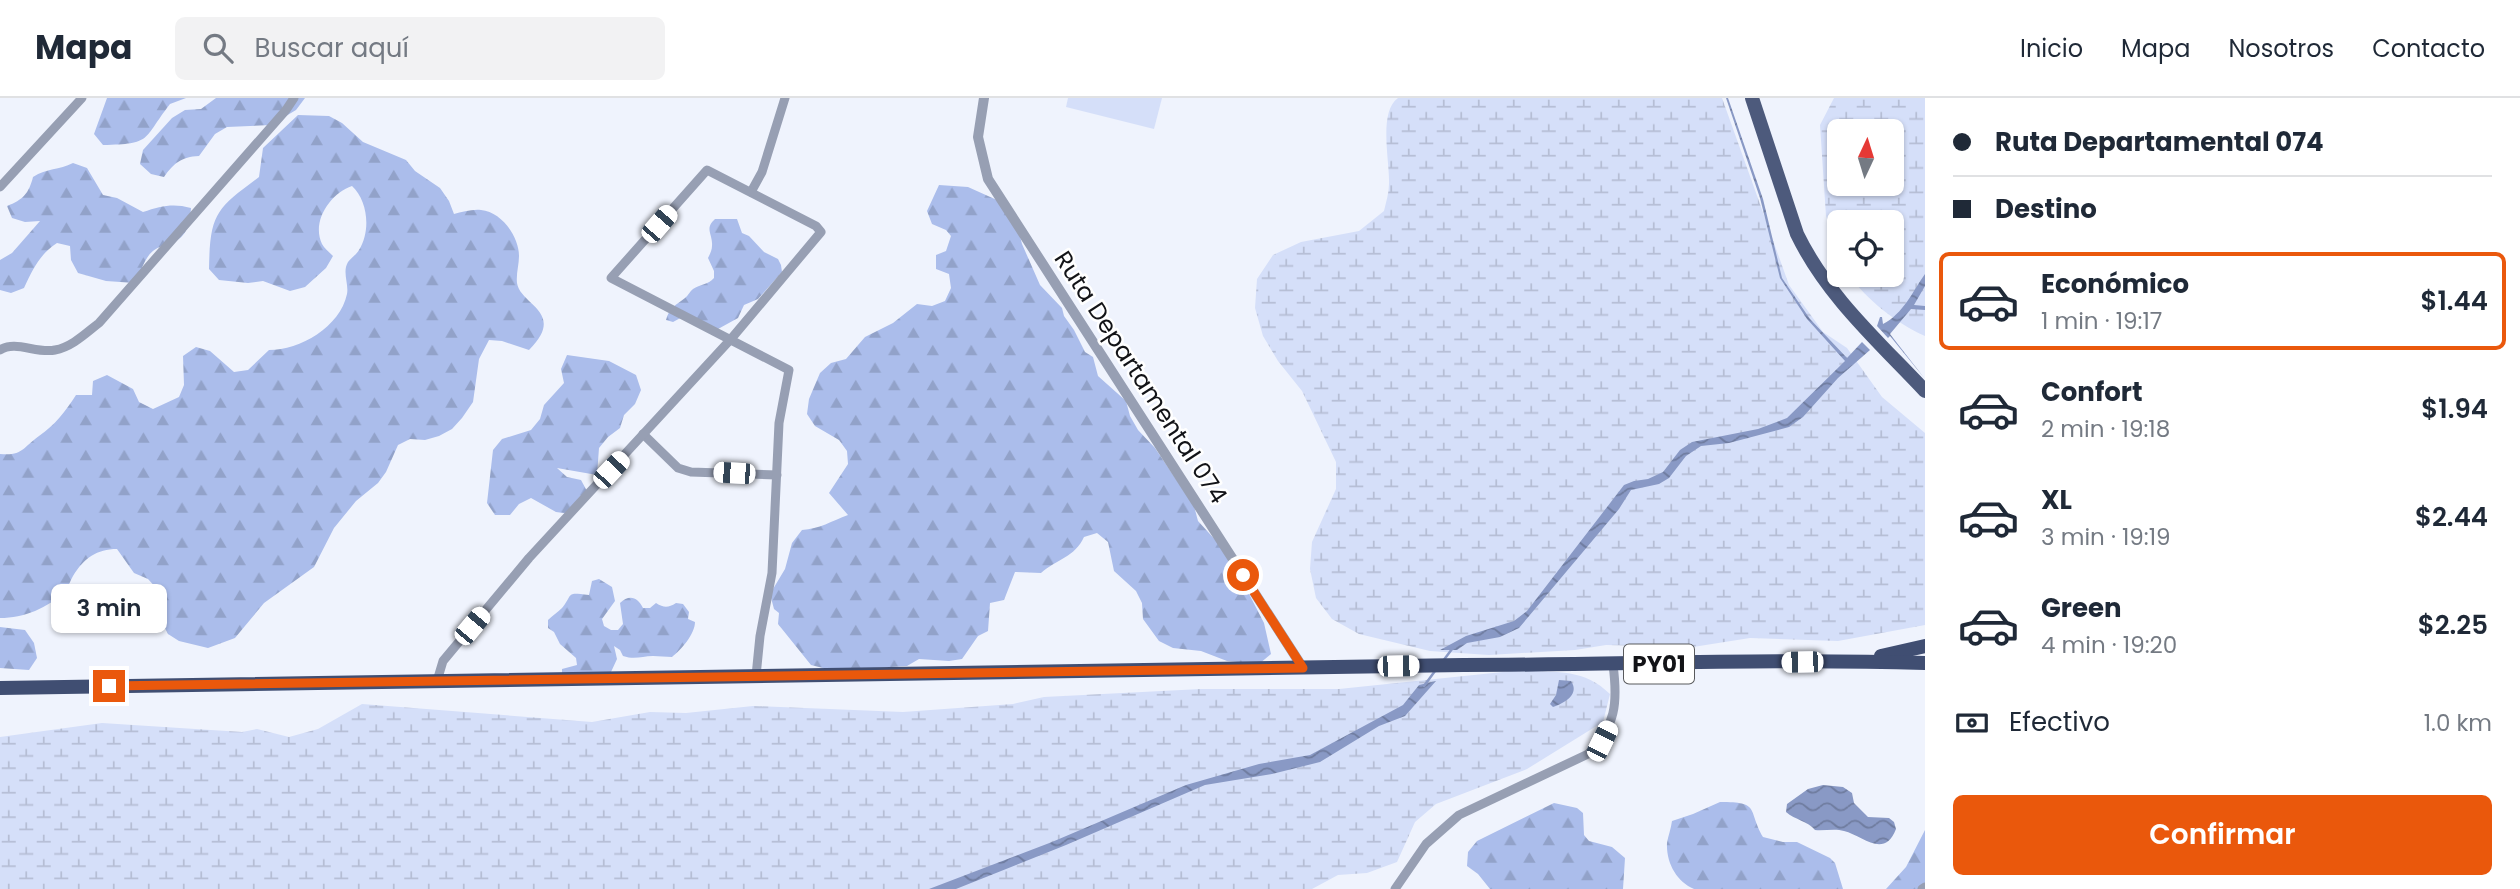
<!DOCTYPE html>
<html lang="es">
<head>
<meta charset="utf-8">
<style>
  :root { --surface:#fff; --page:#f2f2f3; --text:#1f2937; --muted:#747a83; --line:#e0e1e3; --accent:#ea580c }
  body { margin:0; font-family:Poppins,sans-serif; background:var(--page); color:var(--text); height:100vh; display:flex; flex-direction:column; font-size:26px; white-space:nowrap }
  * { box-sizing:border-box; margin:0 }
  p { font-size:23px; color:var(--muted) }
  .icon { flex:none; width:38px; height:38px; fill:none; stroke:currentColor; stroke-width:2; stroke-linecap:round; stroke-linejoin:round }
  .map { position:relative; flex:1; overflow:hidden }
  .side { display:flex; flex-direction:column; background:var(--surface); width:595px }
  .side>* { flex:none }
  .guide { display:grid; align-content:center; height:154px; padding:0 28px; background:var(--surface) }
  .needle { width:46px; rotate:4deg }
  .fabs { position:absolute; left:1827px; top:21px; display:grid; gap:14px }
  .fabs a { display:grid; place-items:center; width:77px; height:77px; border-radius:10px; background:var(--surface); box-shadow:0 2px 5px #0004; font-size:35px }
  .end { position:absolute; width:32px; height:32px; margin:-16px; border:9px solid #ea580c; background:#fff; box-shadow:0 0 0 4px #fff }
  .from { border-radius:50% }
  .bubble { position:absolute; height:49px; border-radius:10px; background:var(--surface); box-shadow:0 2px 5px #0004; font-size:23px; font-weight:600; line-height:49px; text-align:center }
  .car { position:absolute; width:21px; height:42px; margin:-21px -10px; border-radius:9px; box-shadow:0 0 5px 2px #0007; background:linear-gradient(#fff 24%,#345 0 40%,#fff 0 76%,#345 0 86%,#fff 0) }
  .guide b { display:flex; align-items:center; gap:24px; height:66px; font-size:26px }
  .guide b+b { border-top:2px solid var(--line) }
  .guide i { width:18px; height:18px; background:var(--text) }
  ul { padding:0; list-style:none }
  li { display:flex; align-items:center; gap:21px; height:98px; margin:0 14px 10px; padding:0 14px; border:4px solid transparent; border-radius:10px }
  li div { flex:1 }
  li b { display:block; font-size:26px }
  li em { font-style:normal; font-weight:600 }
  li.selected { border-color:var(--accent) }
  li>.icon { width:63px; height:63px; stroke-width:1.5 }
  .pay { display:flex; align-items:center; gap:18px; height:77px; padding:0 28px; font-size:26px }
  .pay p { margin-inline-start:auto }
  .button { display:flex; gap:14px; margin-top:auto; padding:14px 28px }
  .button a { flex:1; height:80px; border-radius:10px; background:var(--accent); color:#fff; font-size:28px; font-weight:600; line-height:80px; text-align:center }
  header { display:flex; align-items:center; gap:42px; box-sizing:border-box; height:98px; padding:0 35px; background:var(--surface); border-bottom:2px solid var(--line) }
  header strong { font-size:33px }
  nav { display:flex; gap:38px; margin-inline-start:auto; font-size:24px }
  .search { width:490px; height:63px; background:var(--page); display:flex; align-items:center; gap:18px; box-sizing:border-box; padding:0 24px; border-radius:10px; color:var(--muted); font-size:26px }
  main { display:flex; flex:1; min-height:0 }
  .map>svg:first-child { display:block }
</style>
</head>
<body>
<header>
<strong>Mapa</strong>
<div class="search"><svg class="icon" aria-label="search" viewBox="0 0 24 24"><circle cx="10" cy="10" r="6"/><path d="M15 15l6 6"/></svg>Buscar aquí</div>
<nav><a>Inicio</a><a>Mapa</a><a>Nosotros</a><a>Contacto</a></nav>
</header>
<main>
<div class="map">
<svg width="1925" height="791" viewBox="0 0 1925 791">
  <defs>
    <pattern id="forest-firs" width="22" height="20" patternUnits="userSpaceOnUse" patternTransform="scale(1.75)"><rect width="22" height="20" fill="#abbdeb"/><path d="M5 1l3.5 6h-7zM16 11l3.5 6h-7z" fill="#92a2c9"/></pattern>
    <pattern id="wetland-marsh" width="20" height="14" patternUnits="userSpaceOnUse" patternTransform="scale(1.75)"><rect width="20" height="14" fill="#d5dff9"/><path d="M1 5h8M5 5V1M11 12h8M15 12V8" fill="none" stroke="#b6bed5"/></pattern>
    <pattern id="water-waves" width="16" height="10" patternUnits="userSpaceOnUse" patternTransform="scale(1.75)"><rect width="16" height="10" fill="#8999c5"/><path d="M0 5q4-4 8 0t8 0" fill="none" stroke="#6f7c9f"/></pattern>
  </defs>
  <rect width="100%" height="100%" fill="#eff3fd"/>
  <g fill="url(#forest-firs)">
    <path d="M107,0H186L170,6C142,42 153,46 103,47L94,36Z"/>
    <path d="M216,0H305L296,12L271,27L227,29L215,36L199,58C181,59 174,65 164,79L151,76L140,66L143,52L172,20L185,12L201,11Z"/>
    <path d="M298,17L329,18L342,25L363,44L406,62L415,73L440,90L449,103L454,116C462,114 472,111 481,112C502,114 519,139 519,158C519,167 516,176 517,185C520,207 567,214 529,252L502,243L489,242L479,261L473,304L462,320L452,331L439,338L425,342L410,341L398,347L386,374L378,385L356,403L334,430L314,469L264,505L235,540L208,550L179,543L168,536L161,522L158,492L148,481L134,475L117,451C97,451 84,460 73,478C70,483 69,488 65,493C48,510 24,520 0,520V356C23,358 22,350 39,338C55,327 65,314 76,297H92L93,283L107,277L133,291L139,304L153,311L179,299L184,287L183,258L196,249L210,253L234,274L248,272L269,252C300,252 340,229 347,196C349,186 342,174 348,164C351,160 356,157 359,152C371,133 368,103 352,88C331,95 311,123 322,146C324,150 329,154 333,158L326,170L305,189L290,193L263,183L248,185L219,182L209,171C210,115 216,111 259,79L263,50Z"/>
    <path d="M73,65L87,70L103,97L117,100L143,114C161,108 173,105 191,110C188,157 162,137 147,160C142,168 139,178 135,185L106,183L78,175L71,162L70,148L57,145C39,157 33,171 24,190L11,195L0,192V162L12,155L40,123L25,124L12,120L7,108C23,102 29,95 33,79C47,70 59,72 73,65Z"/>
    <path d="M939,87L968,89L1008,107L1015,119L1022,146L1040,187L1062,210L1064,218L1074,232L1085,254L1093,259L1098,278L1126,303L1130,318L1138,332L1155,350L1194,408L1198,423L1229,457L1264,525L1271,556L1259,566L1227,563L1201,553L1173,550L1159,543L1143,521L1142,505L1136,493L1114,473L1108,444L1097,435L1084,439C1075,459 1057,461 1041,475L1015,474L1004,502L990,505L988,533L978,538L962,561L949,563L919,561L907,568L875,570L855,578L811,567L778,526L779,515L774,511L770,496L785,471L792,445L802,432C819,431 832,423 848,417L829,395L848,366L847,353L839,342L815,328L807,316L809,301L820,275L831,265L846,261L865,239L893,225L917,206L932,208L945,203L951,190L949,176L936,171V157L946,153L951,138L946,132L932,126L927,113Z"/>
    <path d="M715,121H737L742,135L749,138L764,154L778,161L781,167L782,174L758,201L744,207L738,220L718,231L686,217L673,224L666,222C669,210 676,207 685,200C688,198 690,193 693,191C700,186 708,187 714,180V173L708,160C710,156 712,152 712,148C713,136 704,131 715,121Z"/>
    <polygon points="567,257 609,263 636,277 641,292 635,306 624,317 620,330 608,339 599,350 597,377 557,370 567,379 581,382 588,395 571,416 556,414 531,400 519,406 510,417 495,417 487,405 493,352 502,341 531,332 540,321 544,307 564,285 561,271"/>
    <path d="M599,481L612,489L615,503L602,521L604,528L611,532H618L623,526L620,505C629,496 638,499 643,510H650L656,505C664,510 668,510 676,505L683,506L689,514L688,521L695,524C695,536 681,552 672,559C666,559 659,558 653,558C642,558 635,562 623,558L620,552L614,548L617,561L611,574L562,578V571L577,567L576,560L560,546L554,534L548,530V522C552,518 558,514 562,510C574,495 565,494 589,497L592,483Z"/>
    <polygon points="0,529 25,532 34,545 37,560 29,572 0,570"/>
    <path d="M1720,704C1761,704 1747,711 1763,739L1783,744H1797L1830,760L1835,765L1843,791H1694C1677,784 1666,765 1667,745C1668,738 1671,731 1672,723L1693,716Z"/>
    <polygon points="1554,705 1577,710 1583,715 1584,737 1589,743 1612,749 1625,760 1623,791 1490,791 1478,776 1467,768 1468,754 1477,743"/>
    <polygon points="1925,732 1925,791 1886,791 1906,769"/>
  </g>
  <g fill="url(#wetland-marsh)" fill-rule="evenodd">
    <path d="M1398,0H1722L1789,187L1823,234L1847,250L1882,299L1925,335V527L1838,543L1750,540L1693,549L1606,547L1575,552L1489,557L1430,553L1359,536L1332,521L1316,500L1310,471L1312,444L1336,391V364L1302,293L1278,263L1263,238L1255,210L1257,181L1273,157L1301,144L1359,133L1384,113C1386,104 1389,95 1389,86C1390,64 1378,14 1398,0Z"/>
    <path d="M1834,0H1925V238C1896,225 1867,202 1849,177H1892V124H1839V156L1826,118L1820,27ZM1839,33H1892V86H1839Z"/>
    <path d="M1522,572C1557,575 1584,570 1610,596L1603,624L1527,671L1436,706L1415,724L1397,764L1367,775L1338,777L1312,791H0V639L102,625L242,634L257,631L289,639L318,631L362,606L592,624L650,614L686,615L753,608L903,614L1013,606L1044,599L1201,591H1339Z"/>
  </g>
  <polygon fill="#d5dff9" points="1068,0 1162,0 1154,31 1066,9"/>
  <g fill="url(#water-waves)">
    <polygon points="1726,0 1728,0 1763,101 1782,180 1810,221 1847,260 1862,244 1870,252 1838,280 1803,319 1789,329 1729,345 1701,348 1686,358 1669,380 1659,386 1631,392 1619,411 1519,530 1500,539 1467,545 1457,552 1440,552 1466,538 1514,523 1527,513 1624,387 1634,383 1648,381 1663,374 1680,352 1692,344 1758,331 1787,320 1845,263 1807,221 1780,180 1760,100"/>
    <path d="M1925,176V188L1914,207L1925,208V212L1911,211L1890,236L1925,281L1890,238L1888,240L1877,228L1880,219H1882L1883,226C1903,216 1913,193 1925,176Z"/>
    <path d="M1559,582L1571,583C1580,596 1565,605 1553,609L1550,606L1556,597Z"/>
    <polygon points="1436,583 1405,618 1379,628 1320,664 1272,676 1205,687 1066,747 956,791 929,791 1052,744 1186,687 1259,666 1310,657 1403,607 1419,587"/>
    <path d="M1823,687L1843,689L1852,695L1854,705L1868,719L1889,720L1894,724L1896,731C1884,762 1862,737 1844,733C1835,730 1825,733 1815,732C1808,723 1795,722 1786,714L1787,706L1808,691Z"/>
  </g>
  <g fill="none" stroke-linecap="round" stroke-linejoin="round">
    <g stroke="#8999c5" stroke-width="2.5">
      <polyline points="1443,563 1452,551"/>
      <polyline points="1424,588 1435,573"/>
    </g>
    <g stroke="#979fb3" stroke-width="9">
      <polyline points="0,89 82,0"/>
      <polyline points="751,94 762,74 785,0"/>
      <path d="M0,252C15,242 37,256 55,252C72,249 86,235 99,225L286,12L294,0"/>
      <polyline points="643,336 678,370 691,374 777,377"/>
      <polyline points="437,583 443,563 529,460 731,241 821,134 816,128 707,72 611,180 789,272 779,325 772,475 760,538 756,578"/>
      <path d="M1395,791L1426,746L1459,717L1588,656C1616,629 1618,604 1613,567"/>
      <polyline points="1922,791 1925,789"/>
    </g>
    <polyline stroke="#979fb3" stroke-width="10" points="984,0 978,39 988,81 1303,570"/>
    <path stroke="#4d5a7c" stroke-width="14" d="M1752,0L1797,136C1827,198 1878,243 1925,293"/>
    <g stroke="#404e72" stroke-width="14">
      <polyline points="1881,558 1925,548"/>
      <path d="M0,590L1463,567C1617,567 1771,560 1925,565"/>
    </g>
  </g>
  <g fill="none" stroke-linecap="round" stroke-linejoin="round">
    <polyline stroke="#ea580c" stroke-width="9" points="109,588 1303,570 1243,477"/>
  </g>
  <g text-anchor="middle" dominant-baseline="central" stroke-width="5" stroke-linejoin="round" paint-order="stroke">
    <rect fill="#fff" stroke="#595a5d" stroke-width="2" x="1624" y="546.5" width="70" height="39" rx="5"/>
    <g font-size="23" font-weight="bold" fill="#121317">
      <text x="1659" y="566">PY01</text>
    </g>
    <g font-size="24" fill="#121317" stroke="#fff">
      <text transform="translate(1141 279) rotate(57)">Ruta Departamental 074</text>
    </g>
  </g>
</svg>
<div class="fabs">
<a><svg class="needle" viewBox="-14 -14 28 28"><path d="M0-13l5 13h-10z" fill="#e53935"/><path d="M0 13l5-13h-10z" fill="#747a83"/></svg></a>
<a><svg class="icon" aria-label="locate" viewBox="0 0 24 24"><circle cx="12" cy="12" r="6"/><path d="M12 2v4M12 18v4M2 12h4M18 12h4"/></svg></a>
</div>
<i class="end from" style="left:1243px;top:477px"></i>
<i class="end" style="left:109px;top:588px"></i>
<div class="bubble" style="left:51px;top:486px;width:116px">3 min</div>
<i class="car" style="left:659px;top:126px;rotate:41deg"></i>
<i class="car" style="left:611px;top:372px;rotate:43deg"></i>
<i class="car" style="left:734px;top:375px;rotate:273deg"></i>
<i class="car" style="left:472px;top:528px;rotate:40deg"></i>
<i class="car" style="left:1802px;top:564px;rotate:269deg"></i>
<i class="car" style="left:1398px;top:568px;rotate:89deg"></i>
<i class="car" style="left:1602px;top:643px;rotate:26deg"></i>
</div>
<section class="side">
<div class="guide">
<b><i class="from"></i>Ruta Departamental 074</b>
<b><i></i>Destino</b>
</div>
<ul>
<li class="selected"><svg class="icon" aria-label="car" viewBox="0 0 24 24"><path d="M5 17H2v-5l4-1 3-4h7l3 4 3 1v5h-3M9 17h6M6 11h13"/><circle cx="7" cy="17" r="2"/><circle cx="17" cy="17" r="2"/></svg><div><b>Económico</b><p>1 min · 19:17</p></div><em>$1.44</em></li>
<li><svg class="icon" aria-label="car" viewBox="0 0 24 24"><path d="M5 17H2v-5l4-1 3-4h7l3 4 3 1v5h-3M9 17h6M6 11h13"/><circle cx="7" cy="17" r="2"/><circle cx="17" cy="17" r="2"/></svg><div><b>Confort</b><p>2 min · 19:18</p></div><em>$1.94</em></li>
<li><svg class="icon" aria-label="car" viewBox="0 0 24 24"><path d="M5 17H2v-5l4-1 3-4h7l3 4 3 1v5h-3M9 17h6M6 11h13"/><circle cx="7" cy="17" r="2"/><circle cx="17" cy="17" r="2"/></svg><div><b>XL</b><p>3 min · 19:19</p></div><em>$2.44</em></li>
<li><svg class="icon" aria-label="car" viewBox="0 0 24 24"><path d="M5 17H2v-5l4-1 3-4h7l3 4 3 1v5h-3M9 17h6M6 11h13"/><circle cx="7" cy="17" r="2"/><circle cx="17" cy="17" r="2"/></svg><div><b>Green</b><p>4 min · 19:20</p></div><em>$2.25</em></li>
</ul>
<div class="pay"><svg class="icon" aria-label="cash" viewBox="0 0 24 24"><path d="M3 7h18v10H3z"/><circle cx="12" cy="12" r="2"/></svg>Efectivo<p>1.0 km</p></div>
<div class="button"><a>Confirmar</a></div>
</section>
</main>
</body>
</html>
